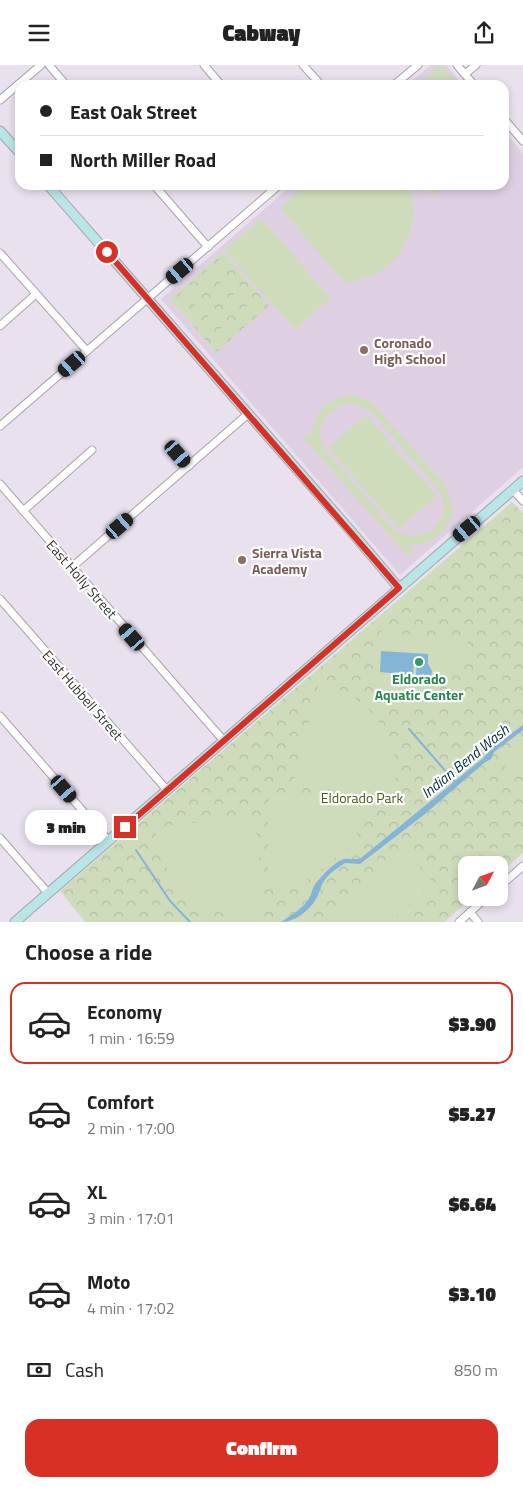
<!DOCTYPE html>
<html lang="en">
<head>
<meta charset="utf-8">
<style>
  :root { --surface:#fff; --page:#f6f6f6; --text:#222; --muted:#767676; --line:#e0e0e0; --accent:#d93025 }
  body { margin:0; font-family:"Titillium Web",sans-serif; background:var(--page); color:var(--text); height:100vh; display:flex; flex-direction:column; font-size:19px; white-space:nowrap }
  * { box-sizing:border-box; margin:0 }
  p { font-size:16px; color:var(--muted) }
  .icon { flex:none; width:28px; height:28px; fill:none; stroke:currentColor; stroke-width:2; stroke-linecap:round; stroke-linejoin:round }
  .map { position:relative; height:857px; overflow:hidden }
  .sheet { display:flex; flex-direction:column; background:var(--surface); flex:1 }
  .sheet>* { flex:none }
  .guide { position:absolute; left:15px; top:15px; width:494px; height:110px; border-radius:15px; box-shadow:0 2px 8px #0003; display:grid; align-content:center; height:110px; padding:0 25px; background:var(--surface) }
  .needle { width:32px; rotate:49deg }
  .controls { position:absolute; left:458px; top:791px; display:grid; gap:10px }
  .controls a { display:grid; place-items:center; width:50px; height:50px; border-radius:10px; background:var(--surface); box-shadow:0 2px 8px #0003; font-size:25px }
  .end { position:absolute; width:22px; height:22px; margin:-11px; border:6px solid #d93025; background:#fff; box-shadow:0 0 0 2px #fff }
  .from { border-radius:50% }
  .bubble { position:absolute; height:35px; border-radius:15px; background:var(--surface); box-shadow:0 2px 8px #0003; font-size:16px; font-weight:800; line-height:35px; text-align:center }
  .car { position:absolute; width:15px; height:30px; margin:-15px -8px; border-radius:6px; box-shadow:0 0 4px 1px #0007; background:linear-gradient(#222 24%,#8ab4d8 0 40%,#222 0 76%,#8ab4d8 0 86%,#222 0) }
  .guide b { display:flex; align-items:center; gap:18px; height:48px; font-size:19px }
  .guide b+b { border-top:1px solid var(--line) }
  .guide i { width:12px; height:12px; background:var(--text) }
  ul { padding:0; list-style:none }
  li { display:flex; align-items:center; gap:15px; height:82px; margin:0 10px 8px; padding:0 15px; border:2px solid transparent; border-radius:15px }
  li div { flex:1 }
  li b { display:block; font-size:19px }
  li em { font-style:normal; font-weight:800 }
  li.on { border-color:var(--accent) }
  li>.icon { width:45px; height:45px; stroke-width:1.5 }
  h2 { padding:0 25px; font-size:22px; line-height:60px }
  .pay { display:flex; align-items:center; gap:12px; height:55px; padding:0 25px; font-size:19px }
  .pay p { margin-inline-start:auto }
  .cta { display:flex; gap:10px; margin-top:auto; padding:10px 25px }
  .cta a { flex:1; height:58px; border-radius:15px; background:var(--accent); color:#fff; font-size:20px; font-weight:800; line-height:58px; text-align:center }
  header { display:flex; justify-content:space-between; align-items:center; height:65px; padding:0 25px; background:var(--surface); font-size:22px; font-weight:800 }
  .map>svg:first-child { display:block }
</style>
</head>
<body>
<header><svg class="icon" aria-label="menu" viewBox="0 0 24 24"><path d="M4 6h16M4 12h16M4 18h16"/></svg>Cabway<svg class="icon" aria-label="share" viewBox="0 0 24 24"><path d="M12 15V3M7 8l5-5 5 5M5 13v7h14v-7"/></svg></header>
<div class="map">
<svg width="523" height="857" viewBox="0 0 523 857">
  <defs>
    <pattern id="forest-crowns" width="20" height="18" patternUnits="userSpaceOnUse" patternTransform="scale(1.25)"><rect width="20" height="18" fill="#cfdcbc"/><path d="M2 6a3 3 0 1 1 6 0M12 15a3 3 0 1 1 6 0" fill="none" stroke="#b2bda2"/></pattern>
  </defs>
  <rect width="100%" height="100%" fill="#eae1ee"/>
  <g fill="#ded0e2">
    <polygon points="431,0 446,0 463,20 407,20"/>
    <polygon points="504,66 523,88 523,402 400,510 161,234 292,120 504,120"/>
  </g>
  <g fill="url(#forest-crowns)">
    <polygon points="223,187 269,241 216,287 170,234"/>
    <polygon points="512,437 523,448 523,788 499,809 499,800 466,800 466,832 472,833 444,857 85,857 60,826"/>
  </g>
  <g fill="#cfdcbc" fill-rule="evenodd">
    <polygon points="441,0 461,20 419,20"/>
    <polygon points="306,120 407,120 410,124 414,149 409,171 398,191 377,209 345,218 280,143"/>
    <polygon points="423,120 449,120 432,130"/>
    <polygon points="261,153 331,233 295,265 224,185"/>
    <polygon points="220,194 228,202 210,217 203,209"/>
    <polygon points="232,207 239,215 222,231 215,223"/>
    <polygon points="194,217 201,225 184,240 177,232"/>
    <polygon points="243,221 250,229 233,244 226,236"/>
    <polygon points="206,231 212,239 195,254 188,246"/>
    <polygon points="255,234 262,242 244,257 238,249"/>
    <polygon points="217,244 224,252 207,267 200,259"/>
    <polygon points="228,257 235,265 218,280 211,272"/>
    <path d="M344,331H359L372,338L444,418C448,427 453,435 452,445C451,466 427,485 406,478L413,486L407,491L303,372L309,367L312,370C314,350 324,336 344,331ZM349,339L363,342L374,350L440,427C454,458 420,483 394,464L323,382C314,361 328,342 349,339Z"/>
    <polygon points="366,350 437,431 399,464 328,383"/>
    <polygon points="381,566 393,566 393,569 415,570 424,573 453,574 453,576 457,577 458,573 468,574 467,594 464,594 463,600 450,612 434,617 425,624 409,630 397,629 381,621 375,612 376,576 381,576"/>
    <path d="M319,618C376,631 407,682 392,739L297,717L294,713Z"/>
    <polygon points="520,678 523,681 523,697 510,708 499,695"/>
    <polygon points="274,729 363,738 361,760 353,779 301,820 285,824 268,824 268,767 269,733"/>
    <path d="M251,751L255,755L259,789L262,852C204,857 160,819 155,762Z"/>
    <polygon points="403,783 434,818 390,857 345,857 334,845"/>
  </g>
  <g fill="#84b5d6">
    <polygon points="381,586 428,589 428,599 432,606 431,612 416,611 417,592 414,592 413,610 380,607"/>
    <path d="M523,660V665L494,687L491,694L484,698L425,749L360,799L345,798C338,803 329,808 324,816C320,822 320,828 316,834C309,846 295,857 281,857C290,851 302,844 308,835C311,831 312,825 314,821C320,812 330,802 339,796C347,791 354,796 361,793L482,694L494,681Z"/>
  </g>
  <g fill="none" stroke-linecap="round" stroke-linejoin="round">
    <g stroke="#84b5d6" stroke-width="2">
      <polyline points="409,664 455,717"/>
      <polyline points="136,785 170,836 190,857"/>
    </g>
    <g stroke="#aaa1ad" stroke-width="9">
      <g id="street">
        <polyline points="49,0 66,20"/>
        <polyline points="204,0 221,20"/>
        <polyline points="303,0 321,20"/>
        <polyline points="457,0 474,20"/>
        <polyline points="465,9 476,0"/>
        <polyline points="394,20 418,0"/>
        <polyline points="0,35 41,0"/>
        <polyline points="504,54 523,76"/>
        <polyline points="154,120 208,182"/>
        <polyline points="0,188 87,286"/>
        <polyline points="0,261 36,229"/>
        <polyline points="0,361 279,120"/>
        <polyline points="178,389 189,401"/>
        <polyline points="0,419 224,676"/>
        <polyline points="513,425 523,436"/>
        <polyline points="23,446 92,385"/>
        <polyline points="71,503 248,349"/>
        <polyline points="0,534 167,725"/>
        <polyline points="0,651 109,776"/>
        <polyline points="0,773 48,828"/>
        <polyline points="499,822 523,801"/>
        <polyline points="470,847 478,857"/>
        <polyline points="459,857 487,832"/>
      </g>
    </g>
    <g stroke="#aaa1ad" stroke-width="11">
      <g id="secondary">
        <polyline points="0,66 20,88"/>
        <polyline points="48,120 350,465 399,523"/>
        <polyline points="15,857 523,416"/>
      </g>
    </g>
    <use href="#street" stroke="#fff" stroke-width="7"/>
    <use href="#secondary" stroke="#b8e6e7" stroke-width="9"/>
  </g>
  <g fill="none" stroke-linecap="round" stroke-linejoin="round">
    <polyline stroke="#d93025" stroke-width="6" points="107,187 399,523 125,762"/>
  </g>
  <g fill="#8d6e63" stroke="#fff" stroke-width="2">
    <circle cx="364" cy="285" r="5"/>
    <circle cx="242" cy="495" r="5"/>
  </g>
  <circle fill="#2e9e5b" stroke="#fff" stroke-width="2" cx="419" cy="597" r="5"/>
  <g text-anchor="middle" dominant-baseline="central" stroke-width="4.5" stroke-linejoin="round" paint-order="stroke">
    <g font-size="14" font-weight="bold" fill="#785e54" stroke="#fff" text-anchor="start">
      <text x="374" y="277">Coronado<tspan x="374" dy="16">High School</tspan></text>
      <text x="252" y="487">Sierra Vista<tspan x="252" dy="16">Academy</tspan></text>
    </g>
    <g font-size="14" fill="#343035" stroke="#fff">
      <text transform="translate(82 514) rotate(49)">East Holly Street</text>
      <text transform="translate(83 630) rotate(49)">East Hubbell Street</text>
    </g>
    <g font-size="14" font-weight="bold" fill="#27864d" stroke="#fff">
      <text x="419" y="613">Eldorado<tspan x="419" dy="16">Aquatic Center</tspan></text>
    </g>
    <g font-size="14" fill="#465c12" stroke="#fff">
      <text x="362" y="732">Eldorado Park</text>
    </g>
    <g font-size="15" font-style="italic" fill="#032d44" stroke="#fff">
      <text transform="translate(465 696) rotate(-39)">Indian Bend Wash</text>
    </g>
  </g>
</svg>
<div class="controls">
<a><svg class="needle" viewBox="-14 -14 28 28"><path d="M0-13l5 13h-10z" fill="#e53935"/><path d="M0 13l5-13h-10z" fill="#767676"/></svg></a>
</div>
<i class="end from" style="left:107px;top:187px"></i>
<i class="end" style="left:125px;top:762px"></i>
<div class="bubble" style="left:25px;top:745px;width:82px">3 min</div>
<i class="car" style="left:180px;top:206px;rotate:230deg"></i>
<i class="car" style="left:72px;top:299px;rotate:229deg"></i>
<i class="car" style="left:178px;top:389px;rotate:139deg"></i>
<i class="car" style="left:120px;top:461px;rotate:49deg"></i>
<i class="car" style="left:467px;top:464px;rotate:230deg"></i>
<i class="car" style="left:132px;top:572px;rotate:319deg"></i>
<i class="car" style="left:64px;top:724px;rotate:139deg"></i>
<div class="guide">
<b><i class="from"></i>East Oak Street</b>
<b><i></i>North Miller Road</b>
</div>
</div>
<section class="sheet">
<h2>Choose a ride</h2>
<ul>
<li class="on"><svg class="icon" aria-label="car" viewBox="0 0 24 24"><path d="M5 17H2v-5l4-1 3-4h7l3 4 3 1v5h-3M9 17h6M6 11h13"/><circle cx="7" cy="17" r="2"/><circle cx="17" cy="17" r="2"/></svg><div><b>Economy</b><p>1 min · 16:59</p></div><em>$3.90</em></li>
<li><svg class="icon" aria-label="car" viewBox="0 0 24 24"><path d="M5 17H2v-5l4-1 3-4h7l3 4 3 1v5h-3M9 17h6M6 11h13"/><circle cx="7" cy="17" r="2"/><circle cx="17" cy="17" r="2"/></svg><div><b>Comfort</b><p>2 min · 17:00</p></div><em>$5.27</em></li>
<li><svg class="icon" aria-label="car" viewBox="0 0 24 24"><path d="M5 17H2v-5l4-1 3-4h7l3 4 3 1v5h-3M9 17h6M6 11h13"/><circle cx="7" cy="17" r="2"/><circle cx="17" cy="17" r="2"/></svg><div><b>XL</b><p>3 min · 17:01</p></div><em>$6.64</em></li>
<li><svg class="icon" aria-label="car" viewBox="0 0 24 24"><path d="M5 17H2v-5l4-1 3-4h7l3 4 3 1v5h-3M9 17h6M6 11h13"/><circle cx="7" cy="17" r="2"/><circle cx="17" cy="17" r="2"/></svg><div><b>Moto</b><p>4 min · 17:02</p></div><em>$3.10</em></li>
</ul>
<div class="pay"><svg class="icon" aria-label="cash" viewBox="0 0 24 24"><path d="M3 7h18v10H3z"/><circle cx="12" cy="12" r="2"/></svg>Cash<p>850 m</p></div>
<div class="cta"><a>Confirm</a></div>
</section>
</body>
</html>
